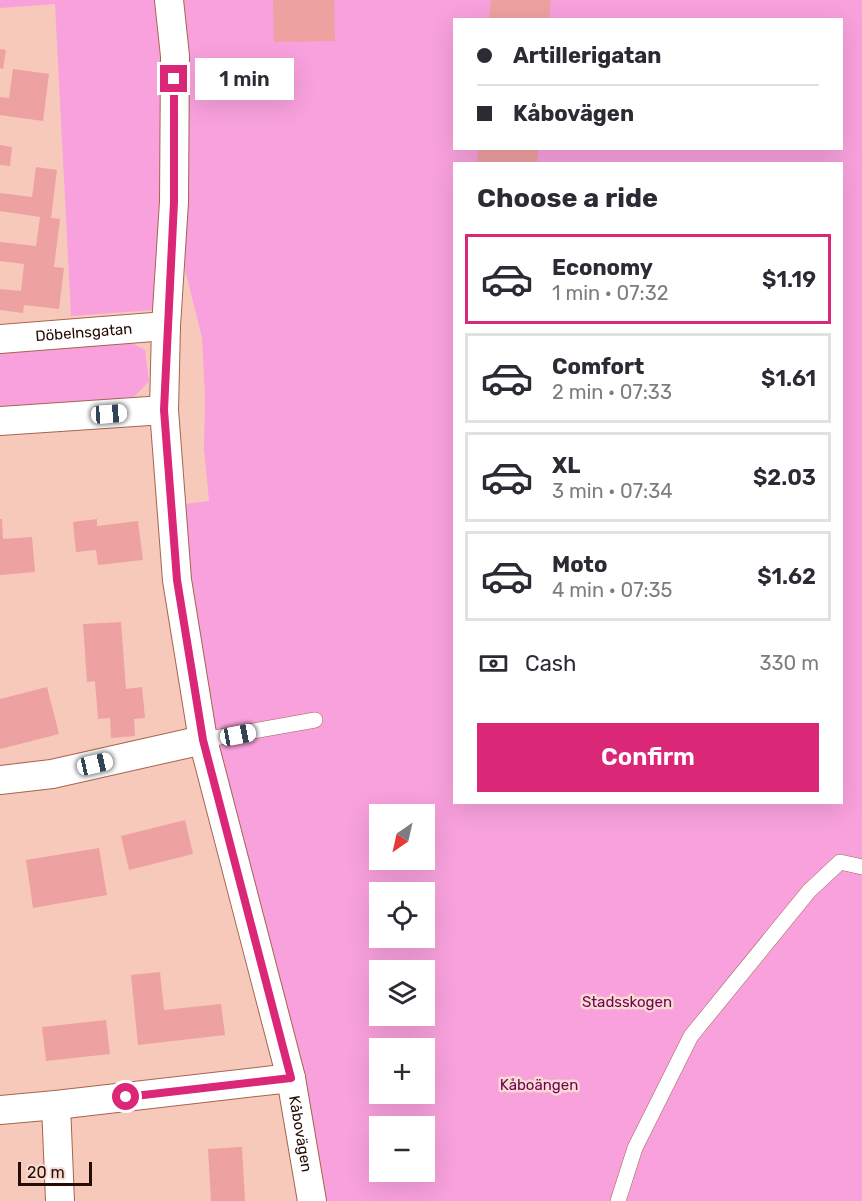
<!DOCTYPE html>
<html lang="en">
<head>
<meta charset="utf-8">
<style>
  :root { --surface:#fff; --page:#f2f2f3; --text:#2b2b33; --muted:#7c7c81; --line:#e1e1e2; --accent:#db2777 }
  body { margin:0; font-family:Rubik,sans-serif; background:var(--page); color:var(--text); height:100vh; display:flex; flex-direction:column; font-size:22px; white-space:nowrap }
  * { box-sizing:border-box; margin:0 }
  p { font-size:20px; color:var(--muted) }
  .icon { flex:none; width:33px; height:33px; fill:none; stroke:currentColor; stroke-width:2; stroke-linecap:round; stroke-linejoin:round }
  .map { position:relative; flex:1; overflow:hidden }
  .sheet { position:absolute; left:453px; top:162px; width:390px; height:642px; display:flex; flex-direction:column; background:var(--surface); border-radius:0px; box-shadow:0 6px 24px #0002 }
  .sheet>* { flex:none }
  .top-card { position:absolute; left:453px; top:18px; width:390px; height:132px; border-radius:0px; box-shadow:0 6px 24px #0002; display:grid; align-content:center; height:132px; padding:0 24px; background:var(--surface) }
  .needle { width:39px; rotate:214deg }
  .buttons { position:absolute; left:369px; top:804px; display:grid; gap:12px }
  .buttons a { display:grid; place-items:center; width:66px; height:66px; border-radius:0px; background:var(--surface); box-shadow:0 6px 24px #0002; font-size:30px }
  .scale { position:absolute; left:18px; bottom:15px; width:74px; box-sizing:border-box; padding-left:6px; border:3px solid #250b04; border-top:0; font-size:16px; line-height:21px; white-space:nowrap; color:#250b04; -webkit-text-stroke:4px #f9dad0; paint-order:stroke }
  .end { position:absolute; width:27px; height:27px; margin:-14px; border:8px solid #db2777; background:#fff; box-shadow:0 0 0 3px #fff }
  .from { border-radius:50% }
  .bubble { position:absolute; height:42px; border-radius:0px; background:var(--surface); box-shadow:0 6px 24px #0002; font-size:20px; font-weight:600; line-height:42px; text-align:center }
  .car { position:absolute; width:18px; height:36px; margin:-18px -9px; border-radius:8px; box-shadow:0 0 4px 2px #0007; background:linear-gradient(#fff 24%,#345 0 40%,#fff 0 76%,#345 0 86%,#fff 0) }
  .top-card b { display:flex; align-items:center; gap:21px; height:57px; font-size:22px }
  .top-card b+b { border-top:2px solid var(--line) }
  .top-card i { width:15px; height:15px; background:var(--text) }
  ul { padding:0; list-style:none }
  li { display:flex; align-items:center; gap:18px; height:90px; margin:0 12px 9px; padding:0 12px; border:3px solid var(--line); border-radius:0px }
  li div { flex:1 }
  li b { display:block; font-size:22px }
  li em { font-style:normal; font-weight:600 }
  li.selected { border-color:var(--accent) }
  li>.icon { width:54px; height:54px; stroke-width:1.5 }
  h2 { padding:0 24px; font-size:27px; line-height:72px }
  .pay { display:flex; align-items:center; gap:15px; height:66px; padding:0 24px; font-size:22px }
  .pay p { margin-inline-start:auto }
  .action { display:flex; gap:12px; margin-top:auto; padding:12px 24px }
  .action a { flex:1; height:69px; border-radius:0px; background:var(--accent); color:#fff; font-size:24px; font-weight:600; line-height:69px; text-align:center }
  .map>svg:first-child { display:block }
</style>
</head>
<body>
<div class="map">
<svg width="862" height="1201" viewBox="0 0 862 1201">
  <rect width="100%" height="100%" fill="#f7c9ba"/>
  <g fill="#f8a1dd" fill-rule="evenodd">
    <polygon points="0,0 169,0 167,309 71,316 55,4 0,8"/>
    <path d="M184,0H862V1201H326L316,1145L215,736C199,659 190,582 186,504L209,501L204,449L205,397L202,338L181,254ZM454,20H842V148H454ZM454,164H842V802H454ZM380,814H424V860H380ZM380,892H424V938H380ZM380,970H424V1016H380ZM380,1048H424V1094H380ZM380,1126H424V1172H380Z"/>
    <polygon points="126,340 145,350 149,381 134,397 0,407 0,349"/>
  </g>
  <g fill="#eea1a1">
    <polygon points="273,0 334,0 335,41 274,42"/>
    <polygon points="491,0 551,0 549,20 489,20"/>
    <polygon points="0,49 6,50 3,69 0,68"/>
    <polygon points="13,69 49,74 43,121 0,115 0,97 9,98"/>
    <polygon points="0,145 12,147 10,166 0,165"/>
    <polygon points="478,148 538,148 537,164 477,164"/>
    <polygon points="36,167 57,170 51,218 60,219 54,267 64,268 59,309 24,305 23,313 0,310 0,289 21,291 24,264 0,261 0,242 36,246 40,217 0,211 0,193 32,197"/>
    <polygon points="0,519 2,519 3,539 32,537 35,572 0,575"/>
    <polygon points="97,519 97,526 138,521 143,560 98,565 96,550 76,552 73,522"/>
    <polygon points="121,622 126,689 142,687 145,718 134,719 135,736 111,738 110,718 98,719 95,681 87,682 83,624"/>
    <polygon points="47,687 59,734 0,749 0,699"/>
    <polygon points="185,820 193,854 129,870 121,836"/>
    <polygon points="99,848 107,895 33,908 26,860"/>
    <polygon points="160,972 164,1010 221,1004 225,1035 138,1045 131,975"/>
    <polygon points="106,1020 110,1054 46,1061 42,1027"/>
    <polygon points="242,1147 245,1201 211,1201 208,1149"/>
  </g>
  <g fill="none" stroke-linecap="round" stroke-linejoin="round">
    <g stroke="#a6644e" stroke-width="16">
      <g id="service">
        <polyline points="203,740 315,720"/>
        <polyline points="618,1201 635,1148 691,1036 809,891 840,862 862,867"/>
      </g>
    </g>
    <g stroke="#a6644e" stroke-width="30">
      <g id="minor">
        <path id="s1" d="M169,0L175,56L174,202L166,326L164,410L177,580L203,740L291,1078L312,1201"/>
        <path id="s2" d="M0,339L166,326"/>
        <polyline points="0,421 164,410"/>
        <polyline points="0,780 52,774 203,740"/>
        <polyline points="56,1105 60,1201"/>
        <polyline points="0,1110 56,1105 291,1078"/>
      </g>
    </g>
    <use href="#service" stroke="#fff" stroke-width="15"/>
    <use href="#minor" stroke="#fff" stroke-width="28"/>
  </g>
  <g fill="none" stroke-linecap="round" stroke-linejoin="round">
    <polyline stroke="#db2777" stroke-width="8" points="126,1097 291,1078 203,740 177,580 164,410 174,202 174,79"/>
  </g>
  <g text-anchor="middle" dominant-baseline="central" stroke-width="5" stroke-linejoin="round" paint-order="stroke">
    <g font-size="15" fill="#250b04" stroke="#f9dad0">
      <text stroke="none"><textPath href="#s2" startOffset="84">Döbelnsgatan</textPath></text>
      <text stroke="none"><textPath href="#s1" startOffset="1149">Kåbovägen</textPath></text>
    </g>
    <g font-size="15" fill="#6d0258" stroke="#f9dad0">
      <text x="627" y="1002">Stadsskogen</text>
      <text x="539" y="1085">Kåboängen</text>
    </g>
  </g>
</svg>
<div class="buttons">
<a><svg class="needle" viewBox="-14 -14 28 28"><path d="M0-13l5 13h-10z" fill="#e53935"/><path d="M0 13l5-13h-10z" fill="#7c7c81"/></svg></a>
<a><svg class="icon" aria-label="locate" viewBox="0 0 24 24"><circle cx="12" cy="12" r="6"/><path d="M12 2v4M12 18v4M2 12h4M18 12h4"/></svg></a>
<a><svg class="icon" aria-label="layers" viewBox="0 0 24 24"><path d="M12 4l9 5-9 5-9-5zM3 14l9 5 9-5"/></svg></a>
<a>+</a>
<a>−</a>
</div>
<div class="scale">20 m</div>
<i class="end from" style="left:126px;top:1097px"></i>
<i class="end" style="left:174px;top:79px"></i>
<div class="bubble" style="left:195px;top:58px;width:99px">1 min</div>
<i class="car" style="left:109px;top:414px;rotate:86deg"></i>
<i class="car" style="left:238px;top:735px;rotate:79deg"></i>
<i class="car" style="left:95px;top:764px;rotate:77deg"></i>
<div class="top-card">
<b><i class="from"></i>Artillerigatan</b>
<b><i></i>Kåbovägen</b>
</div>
<section class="sheet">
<h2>Choose a ride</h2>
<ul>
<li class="selected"><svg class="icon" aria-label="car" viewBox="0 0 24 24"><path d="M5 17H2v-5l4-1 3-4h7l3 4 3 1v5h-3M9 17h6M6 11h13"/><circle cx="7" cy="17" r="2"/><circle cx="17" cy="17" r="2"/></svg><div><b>Economy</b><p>1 min · 07:32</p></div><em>$1.19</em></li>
<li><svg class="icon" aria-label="car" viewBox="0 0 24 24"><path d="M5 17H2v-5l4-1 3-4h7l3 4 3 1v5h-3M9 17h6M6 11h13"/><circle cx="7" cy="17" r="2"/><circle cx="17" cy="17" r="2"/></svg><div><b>Comfort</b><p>2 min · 07:33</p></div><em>$1.61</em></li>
<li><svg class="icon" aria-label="car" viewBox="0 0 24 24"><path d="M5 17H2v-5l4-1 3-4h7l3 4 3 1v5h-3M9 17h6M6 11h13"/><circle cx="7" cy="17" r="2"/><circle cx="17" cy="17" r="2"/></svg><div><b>XL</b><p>3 min · 07:34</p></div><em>$2.03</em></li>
<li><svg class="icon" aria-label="car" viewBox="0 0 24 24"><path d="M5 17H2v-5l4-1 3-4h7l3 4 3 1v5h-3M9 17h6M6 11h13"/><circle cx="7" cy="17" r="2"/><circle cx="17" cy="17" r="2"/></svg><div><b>Moto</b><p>4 min · 07:35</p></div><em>$1.62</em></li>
</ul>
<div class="pay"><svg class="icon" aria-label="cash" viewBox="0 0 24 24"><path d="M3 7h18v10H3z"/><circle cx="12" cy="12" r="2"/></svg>Cash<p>330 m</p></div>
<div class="action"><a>Confirm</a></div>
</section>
</div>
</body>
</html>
